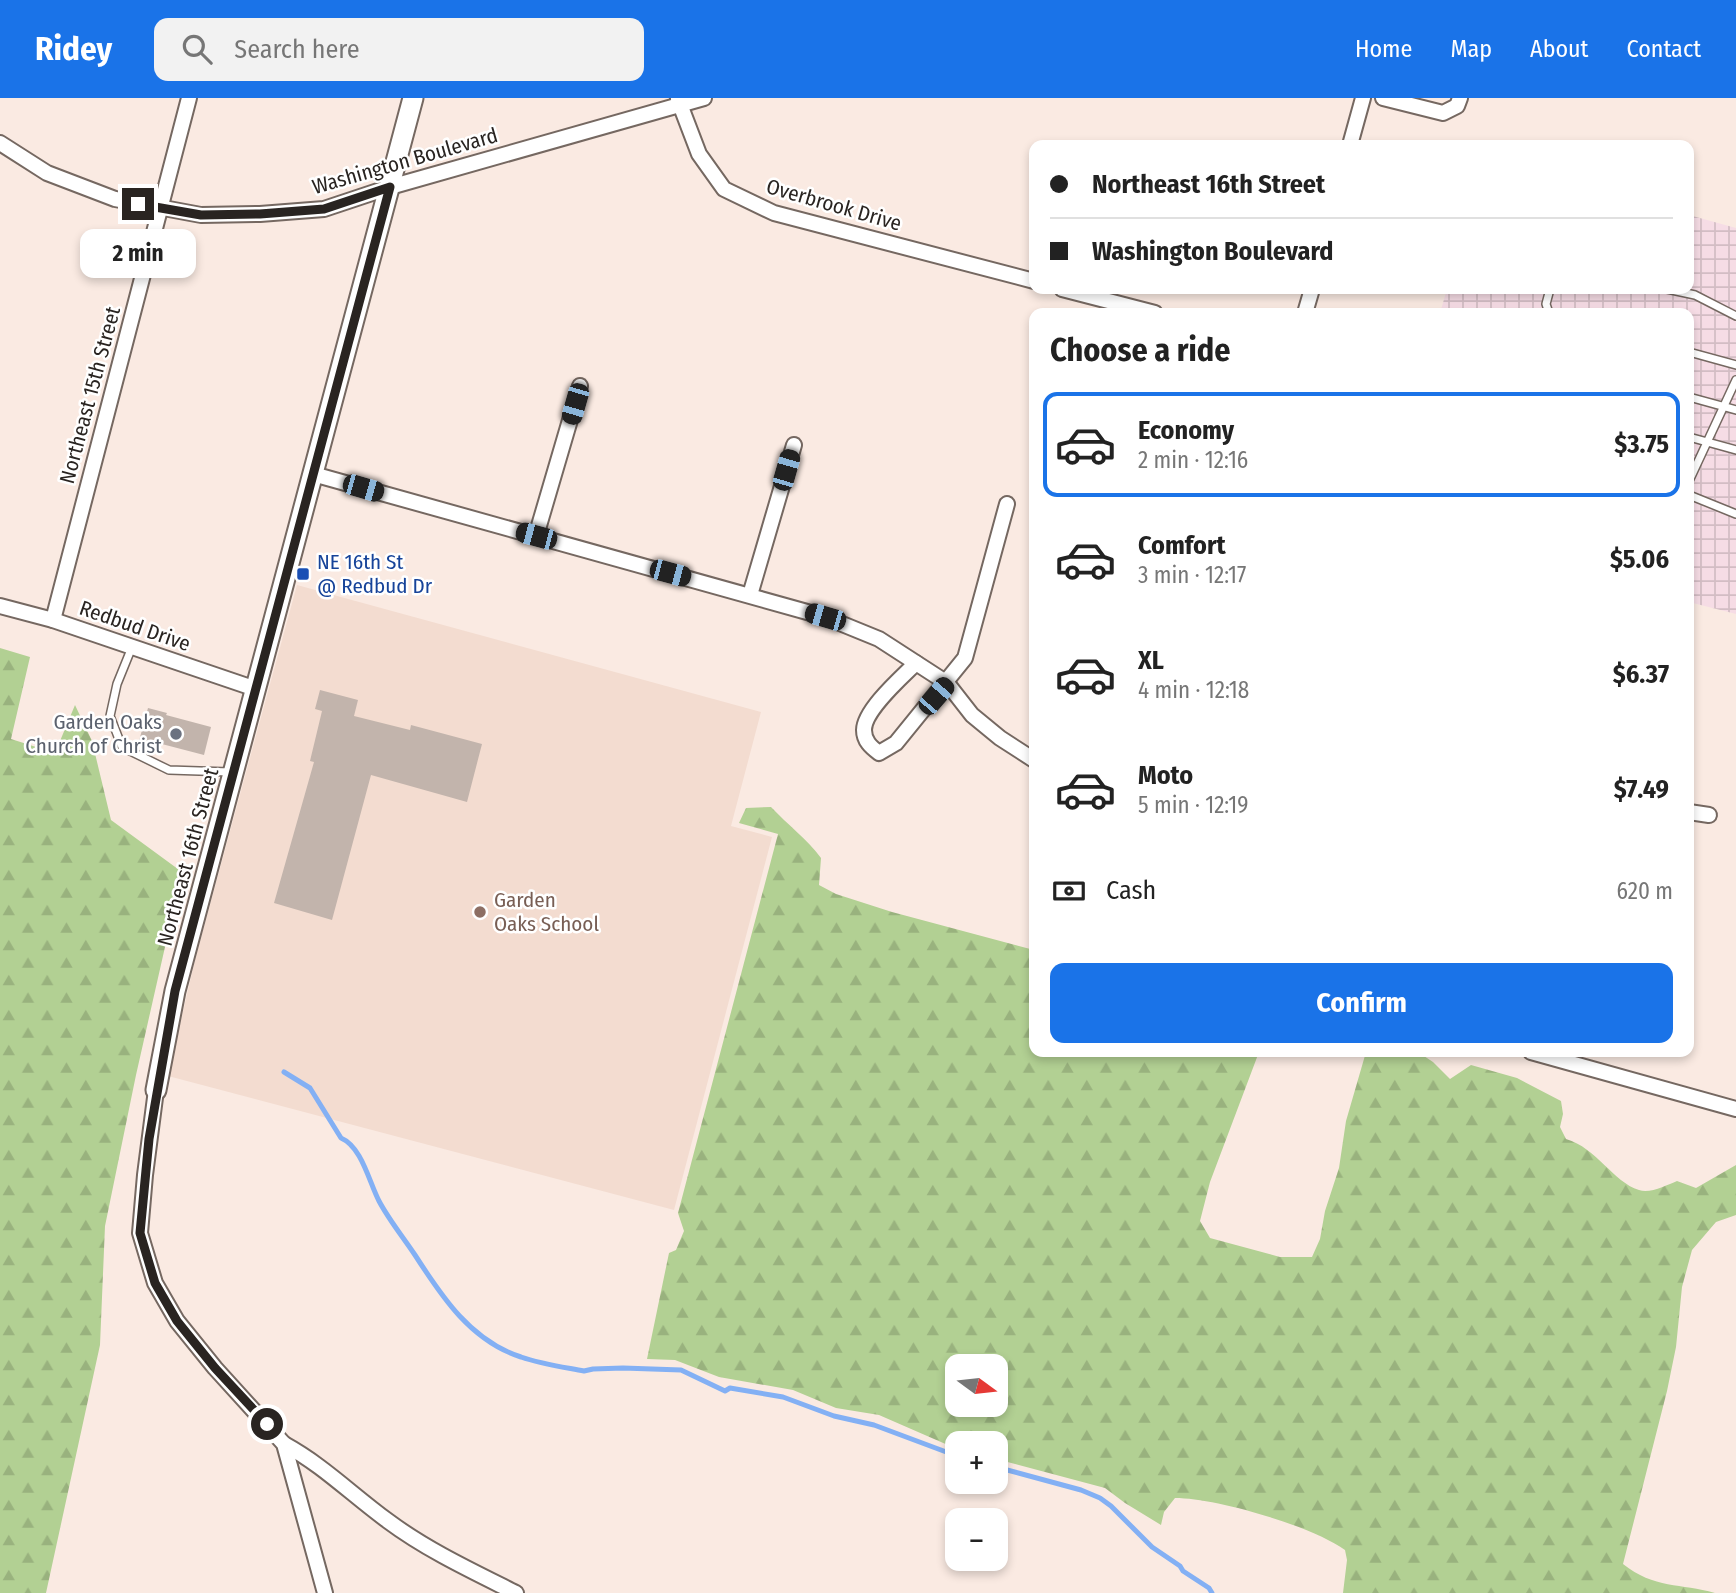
<!DOCTYPE html>
<html lang="en">
<head>
<meta charset="utf-8">
<style>
  :root { --surface:#fff; --page:#f2f2f2; --text:#222; --muted:#767676; --line:#e0e0e0; --accent:#1a73e8 }
  body { margin:0; font-family:"Fira Sans Condensed",sans-serif; background:var(--page); color:var(--text); height:100vh; display:flex; flex-direction:column; font-size:26px; white-space:nowrap }
  * { box-sizing:border-box; margin:0 }
  p { font-size:23px; color:var(--muted) }
  .icon { flex:none; width:38px; height:38px; fill:none; stroke:currentColor; stroke-width:2; stroke-linecap:round; stroke-linejoin:round }
  .map { position:relative; flex:1; overflow:hidden }
  .drawer { position:absolute; left:1029px; top:210px; width:665px; height:749px; display:flex; flex-direction:column; background:var(--surface); border-radius:14px; box-shadow:0 4px 10px #0003 }
  .drawer>* { flex:none }
  .guide { position:absolute; left:1029px; top:42px; width:665px; height:154px; border-radius:14px; box-shadow:0 4px 10px #0003; display:grid; align-content:center; height:154px; padding:0 21px; background:var(--surface) }
  .needle { width:46px; rotate:105deg }
  .fabs { position:absolute; left:945px; top:1256px; display:grid; gap:14px }
  .fabs a { display:grid; place-items:center; width:63px; height:63px; border-radius:14px; background:var(--surface); box-shadow:0 4px 10px #0003; font-size:35px }
  .end { position:absolute; width:32px; height:32px; margin:-16px; border:9px solid #292421; background:#fff; box-shadow:0 0 0 4px #fff }
  .from { border-radius:50% }
  .bubble { position:absolute; height:49px; border-radius:14px; background:var(--surface); box-shadow:0 4px 10px #0003; font-size:23px; font-weight:700; line-height:49px; text-align:center }
  .car { position:absolute; width:21px; height:42px; margin:-21px -10px; border-radius:9px; box-shadow:0 0 5px 2px #0007; background:linear-gradient(#222 24%,#8ab4d8 0 40%,#222 0 76%,#8ab4d8 0 86%,#222 0) }
  .guide b { display:flex; align-items:center; gap:24px; height:66px; font-size:26px }
  .guide b+b { border-top:2px solid var(--line) }
  .guide i { width:18px; height:18px; background:var(--text) }
  ul { padding:0; list-style:none }
  li { display:flex; align-items:center; gap:21px; height:105px; margin:0 14px 10px; padding:0 7px; border:4px solid transparent; border-radius:14px }
  li div { flex:1 }
  li b { display:block; font-size:26px }
  li em { font-style:normal; font-weight:700 }
  li.selected { border-color:var(--accent) }
  li>.icon { width:63px; height:63px; stroke-width:1.5 }
  h2 { padding:0 21px; font-size:32px; line-height:84px }
  .pay { display:flex; align-items:center; gap:18px; height:77px; padding:0 21px; font-size:26px }
  .pay p { margin-inline-start:auto }
  .primary-button { display:flex; gap:14px; margin-top:auto; padding:14px 21px }
  .primary-button a { flex:1; height:80px; border-radius:14px; background:var(--accent); color:#fff; font-size:28px; font-weight:700; line-height:80px; text-align:center }
  header { display:flex; align-items:center; gap:42px; box-sizing:border-box; height:98px; padding:0 35px; background:var(--accent); color:#fff }
  header strong { font-size:33px }
  nav { display:flex; gap:38px; margin-inline-start:auto; font-size:24px }
  .search { width:490px; height:63px; background:var(--page); display:flex; align-items:center; gap:18px; box-sizing:border-box; padding:0 24px; border-radius:14px; color:var(--muted); font-size:26px }
  .map>svg:first-child { display:block }
</style>
</head>
<body>
<header>
<strong>Ridey</strong>
<div class="search"><svg class="icon" aria-label="search" viewBox="0 0 24 24"><circle cx="10" cy="10" r="6"/><path d="M15 15l6 6"/></svg>Search here</div>
<nav><a>Home</a><a>Map</a><a>About</a><a>Contact</a></nav>
</header>
<div class="map">
<svg width="1736" height="1495" viewBox="0 0 1736 1495">
  <defs>
    <pattern id="industrial-grid" width="8" height="8" patternUnits="userSpaceOnUse" patternTransform="scale(1.75)"><rect width="8" height="8" fill="#f6dce5"/><path d="M0 4h8M4 0v8" fill="none" stroke="#d3bdc4"/></pattern>
    <pattern id="forest-firs" width="22" height="20" patternUnits="userSpaceOnUse" patternTransform="scale(1.75)"><rect width="22" height="20" fill="#b2d093"/><path d="M5 1l3.5 6h-7zM16 11l3.5 6h-7z" fill="#99b27e"/></pattern>
  </defs>
  <rect width="100%" height="100%" fill="#faeae2"/>
  <polygon fill="#f3dcd0" points="297,487 761,614 731,728 772,739 674,1112 168,978 195,862"/>
  <polygon fill="url(#industrial-grid)" points="1689,117 1736,130 1736,516 1689,504 1689,215 1440,215 1447,191 1689,191"/>
  <g fill="url(#forest-firs)" fill-rule="evenodd">
    <polygon points="0,550 30,559 11,641 55,655 75,607 92,643 111,722 182,774 136,977 105,1128 100,1247 46,1495 0,1495"/>
    <path d="M771,709C788,727 807,741 821,760L819,787L836,796L892,814L1034,852V954H1259L1210,1084L1200,1123L1210,1140L1280,1159H1312L1320,1141L1325,1113L1339,1070L1346,1023L1366,954H1418L1433,964L1450,981L1471,967L1517,980L1561,1003L1563,1016L1560,1029L1566,1041C1597,1050 1613,1084 1639,1092C1650,1096 1667,1087 1677,1083L1696,1090L1736,1067V1117L1716,1124L1692,1152L1682,1189L1676,1249L1667,1293L1623,1466C1654,1491 1681,1485 1715,1495H1343L1347,1462L1345,1452C1312,1428 1216,1400 1175,1400L1164,1414L1161,1427L1125,1405L1105,1390L996,1361V1346H957V1351L879,1317L836,1310L793,1292L719,1279L675,1262L647,1261L669,1155L676,1152L684,1133L678,1115L778,736L739,725L746,710ZM957,1269H996V1307H957Z"/>
  </g>
  <g fill="none" stroke-linecap="round" stroke-linejoin="round">
    <g stroke="#83b0f4" stroke-width="5">
      <path d="M284,974L310,990L341,1040C362,1049 369,1084 379,1103C389,1122 403,1139 415,1157C442,1199 471,1243 521,1259C541,1266 563,1269 584,1273L593,1271L623,1270L681,1272L725,1293L730,1290L783,1299L834,1318L874,1327L957,1358"/>
      <polyline points="996,1369 1081,1392 1100,1400 1111,1408 1152,1449 1180,1468 1183,1473 1209,1490 1212,1495"/>
    </g>
  </g>
  <g fill="#c2b4ac">
    <polygon points="320,592 358,602 354,618 410,632 411,627 482,646 467,704 371,677 332,822 274,805 314,664 310,663 322,613 315,611"/>
    <polygon points="148,610 167,615 166,617 211,629 204,657 158,645 157,648 139,643"/>
  </g>
  <g fill="none" stroke-linecap="round" stroke-linejoin="round">
    <g stroke="#756861" stroke-width="10">
      <g id="lane">
        <polyline points="1667,191 1695,197 1736,218"/>
        <polyline points="1549,215 1546,206 1550,191"/>
        <polyline points="1689,254 1736,267"/>
        <polyline points="1689,299 1736,312"/>
        <polyline points="1689,339 1736,352"/>
        <polyline points="1689,383 1736,282"/>
        <polyline points="1689,397 1736,416"/>
        <polyline points="132,549 117,586 110,618 122,649 169,672 230,674"/>
      </g>
    </g>
    <g stroke="#756861" stroke-width="18">
      <g id="street">
        <polyline points="1383,0 1443,15 1457,8 1460,0"/>
        <polyline points="678,1 699,56 724,91 774,115 1034,183"/>
        <polyline points="0,45 47,75 115,101 201,117 260,116 324,111 390,89 704,0"/>
        <polyline points="1350,47 1363,0"/>
        <polyline points="1062,191 1155,215"/>
        <polyline points="1305,215 1312,191"/>
        <polyline points="313,376 825,519 879,541 947,585 972,617 1000,640 1034,662"/>
        <polyline points="536,438 580,288"/>
        <polyline points="750,497 794,347"/>
        <polyline points="0,508 53,522 256,591"/>
        <polyline points="53,522 189,0"/>
        <path d="M916,565C902,579 864,612 864,632C864,643 871,649 879,655L896,645L965,560L1007,406"/>
        <polyline points="1689,714 1709,717"/>
        <polyline points="1531,954 1736,1011"/>
        <polyline points="156,992 145,1077 140,1135 155,1185 177,1223 215,1270 284,1346 325,1495"/>
        <path d="M284,1346C324,1368 351,1396 388,1423C427,1452 472,1473 516,1495"/>
      </g>
    </g>
    <g stroke="#756861" stroke-width="23">
      <polyline id="secondary" points="156,992 175,893 413,0"/>
    </g>
    <use href="#lane" stroke="#fff" stroke-width="7"/>
    <use href="#street" stroke="#fff" stroke-width="14"/>
    <use href="#secondary" stroke="#fff" stroke-width="19"/>
  </g>
  <g fill="none" stroke-linecap="round" stroke-linejoin="round">
    <polyline stroke="#292421" stroke-width="9" points="138,106 201,117 260,116 324,111 390,89 175,893 149,1041 140,1135 155,1185 177,1223 215,1270 267,1326"/>
  </g>
  <rect fill="#1a4fb4" stroke="#fff" stroke-width="2.5" x="296" y="469" width="14" height="14" rx="3.5"/>
  <circle fill="#6b7280" stroke="#fff" stroke-width="2.5" cx="176" cy="636" r="7"/>
  <circle fill="#8d6e63" stroke="#fff" stroke-width="2.5" cx="480" cy="814" r="7"/>
  <g text-anchor="middle" dominant-baseline="central" stroke-width="5" stroke-linejoin="round" paint-order="stroke">
    <g font-size="21" fill="#292421" stroke="#fff">
      <text transform="translate(405 63) rotate(-16)">Washington Boulevard</text>
      <text transform="translate(834 107) rotate(16)">Overbrook Drive</text>
      <text transform="translate(90 297) rotate(-75)">Northeast 15th Street</text>
      <text transform="translate(135 528) rotate(19)">Redbud Drive</text>
      <text transform="translate(188 759) rotate(-75)">Northeast 16th Street</text>
    </g>
    <g font-size="21" fill="#164399" stroke="#fff" text-anchor="start">
      <text x="317" y="464">NE 16th St<tspan x="317" dy="24">@ Redbud Dr</tspan></text>
    </g>
    <g font-size="21" fill="#5b616d" stroke="#fff" text-anchor="end">
      <text x="162" y="624">Garden Oaks<tspan x="162" dy="24">Church of Christ</tspan></text>
    </g>
    <g font-size="21" fill="#785e54" stroke="#fff" text-anchor="start">
      <text x="494" y="802">Garden<tspan x="494" dy="24">Oaks School</tspan></text>
    </g>
  </g>
</svg>
<div class="fabs">
<a><svg class="needle" viewBox="-14 -14 28 28"><path d="M0-13l5 13h-10z" fill="#e53935"/><path d="M0 13l5-13h-10z" fill="#767676"/></svg></a>
<a>+</a>
<a>−</a>
</div>
<i class="end from" style="left:267px;top:1326px"></i>
<i class="end" style="left:138px;top:106px"></i>
<div class="bubble" style="left:80px;top:131px;width:116px">2 min</div>
<i class="car" style="left:575px;top:306px;rotate:196deg"></i>
<i class="car" style="left:786px;top:372px;rotate:16deg"></i>
<i class="car" style="left:363px;top:390px;rotate:106deg"></i>
<i class="car" style="left:536px;top:438px;rotate:285deg"></i>
<i class="car" style="left:670px;top:475px;rotate:105deg"></i>
<i class="car" style="left:825px;top:519px;rotate:286deg"></i>
<i class="car" style="left:936px;top:598px;rotate:41deg"></i>
<div class="guide">
<b><i class="from"></i>Northeast 16th Street</b>
<b><i></i>Washington Boulevard</b>
</div>
<section class="drawer">
<h2>Choose a ride</h2>
<ul>
<li class="selected"><svg class="icon" aria-label="car" viewBox="0 0 24 24"><path d="M5 17H2v-5l4-1 3-4h7l3 4 3 1v5h-3M9 17h6M6 11h13"/><circle cx="7" cy="17" r="2"/><circle cx="17" cy="17" r="2"/></svg><div><b>Economy</b><p>2 min · 12:16</p></div><em>$3.75</em></li>
<li><svg class="icon" aria-label="car" viewBox="0 0 24 24"><path d="M5 17H2v-5l4-1 3-4h7l3 4 3 1v5h-3M9 17h6M6 11h13"/><circle cx="7" cy="17" r="2"/><circle cx="17" cy="17" r="2"/></svg><div><b>Comfort</b><p>3 min · 12:17</p></div><em>$5.06</em></li>
<li><svg class="icon" aria-label="car" viewBox="0 0 24 24"><path d="M5 17H2v-5l4-1 3-4h7l3 4 3 1v5h-3M9 17h6M6 11h13"/><circle cx="7" cy="17" r="2"/><circle cx="17" cy="17" r="2"/></svg><div><b>XL</b><p>4 min · 12:18</p></div><em>$6.37</em></li>
<li><svg class="icon" aria-label="car" viewBox="0 0 24 24"><path d="M5 17H2v-5l4-1 3-4h7l3 4 3 1v5h-3M9 17h6M6 11h13"/><circle cx="7" cy="17" r="2"/><circle cx="17" cy="17" r="2"/></svg><div><b>Moto</b><p>5 min · 12:19</p></div><em>$7.49</em></li>
</ul>
<div class="pay"><svg class="icon" aria-label="cash" viewBox="0 0 24 24"><path d="M3 7h18v10H3z"/><circle cx="12" cy="12" r="2"/></svg>Cash<p>620 m</p></div>
<div class="primary-button"><a>Confirm</a></div>
</section>
</div>
</body>
</html>
